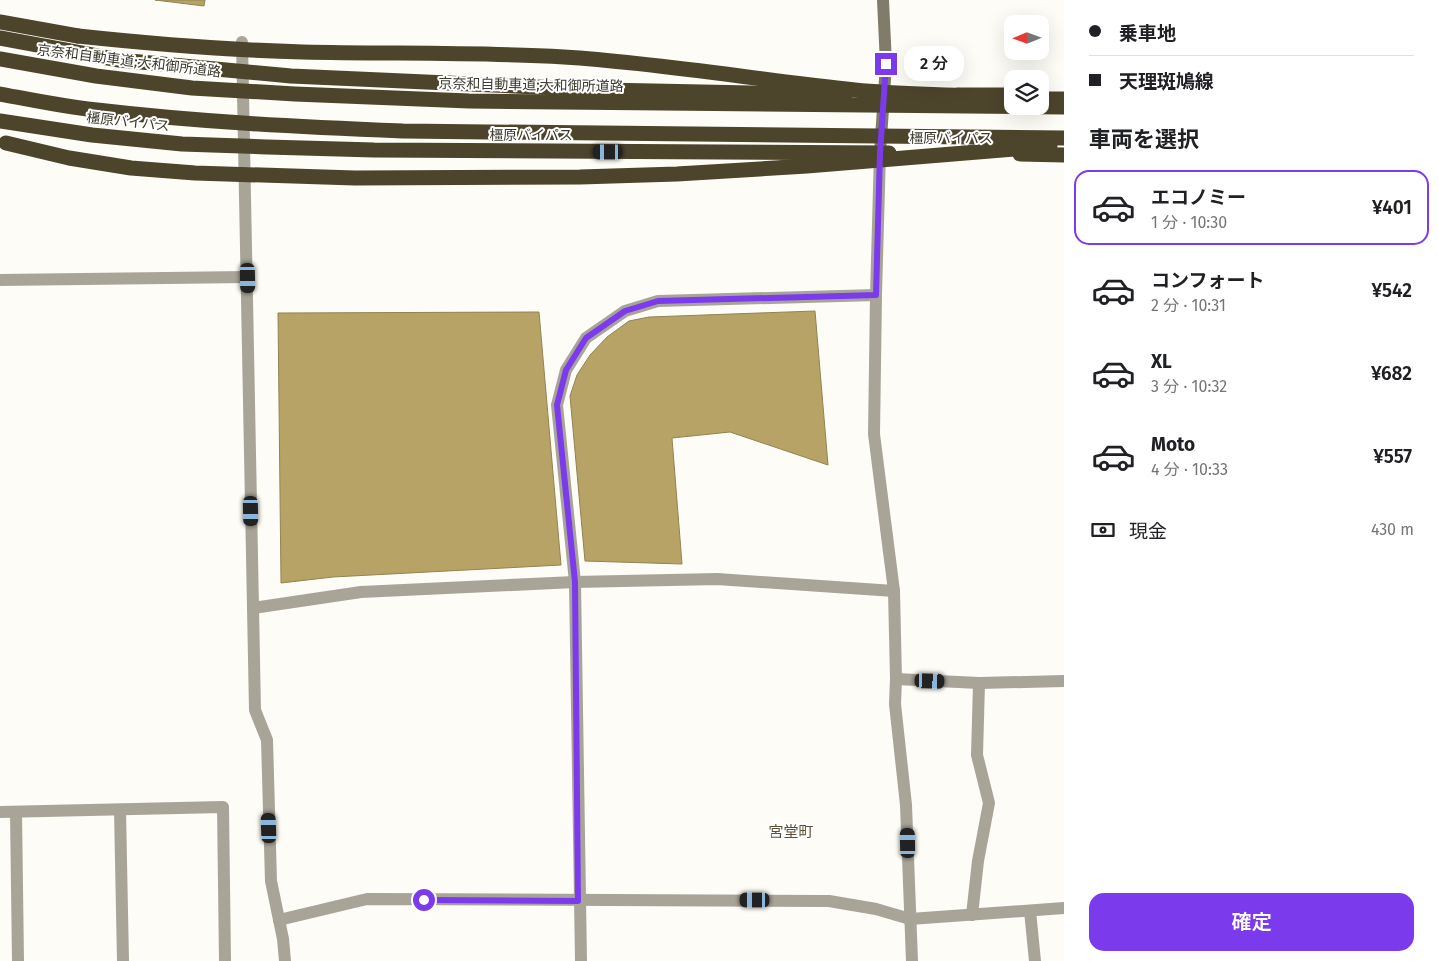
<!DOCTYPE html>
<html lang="ja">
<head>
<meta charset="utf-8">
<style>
  :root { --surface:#fff; --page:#f6f6f6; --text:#202124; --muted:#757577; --line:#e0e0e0; --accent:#7c3aed }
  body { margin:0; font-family:"Fira Sans","Noto Sans JP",sans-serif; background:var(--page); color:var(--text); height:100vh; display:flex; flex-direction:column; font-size:19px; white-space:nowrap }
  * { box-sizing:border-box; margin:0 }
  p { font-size:16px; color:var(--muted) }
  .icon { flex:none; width:28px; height:28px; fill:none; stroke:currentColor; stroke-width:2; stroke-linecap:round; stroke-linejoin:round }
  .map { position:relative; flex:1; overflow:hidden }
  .sheet { display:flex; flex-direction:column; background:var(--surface); width:375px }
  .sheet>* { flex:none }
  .guide { display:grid; align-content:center; height:110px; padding:0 25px; background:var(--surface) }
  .needle { width:32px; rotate:269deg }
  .controls { position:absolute; left:1004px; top:15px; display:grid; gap:10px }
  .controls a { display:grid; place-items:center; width:45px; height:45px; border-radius:10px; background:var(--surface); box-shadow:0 5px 20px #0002; font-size:25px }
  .end { position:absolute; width:22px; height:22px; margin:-11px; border:6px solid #7c3aed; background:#fff; box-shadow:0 0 0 2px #fff }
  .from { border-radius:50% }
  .bubble { position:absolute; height:35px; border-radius:15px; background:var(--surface); box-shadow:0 5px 20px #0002; font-size:16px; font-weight:600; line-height:35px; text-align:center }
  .car { position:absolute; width:15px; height:30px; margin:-15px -8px; border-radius:6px; box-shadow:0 0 4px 1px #0007; background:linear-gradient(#222 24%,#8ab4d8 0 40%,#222 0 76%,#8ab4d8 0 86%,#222 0) }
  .guide b { display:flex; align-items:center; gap:18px; height:48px; font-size:19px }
  .guide b+b { border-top:1px solid var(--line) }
  .guide i { width:12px; height:12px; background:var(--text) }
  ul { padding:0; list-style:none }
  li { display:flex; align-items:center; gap:15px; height:75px; margin:0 10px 8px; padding:0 15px; border:2px solid transparent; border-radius:15px }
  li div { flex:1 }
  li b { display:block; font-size:19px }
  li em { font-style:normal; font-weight:600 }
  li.active { border-color:var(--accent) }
  li>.icon { width:45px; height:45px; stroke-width:1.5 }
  h2 { padding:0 25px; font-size:22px; line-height:60px }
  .pay { display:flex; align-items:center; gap:12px; height:55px; padding:0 25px; font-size:19px }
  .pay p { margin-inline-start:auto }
  .primary-button { display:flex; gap:10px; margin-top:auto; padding:10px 25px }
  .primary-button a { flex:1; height:58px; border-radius:15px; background:var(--accent); color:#fff; font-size:20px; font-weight:600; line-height:58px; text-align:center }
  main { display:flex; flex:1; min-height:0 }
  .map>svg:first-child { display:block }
</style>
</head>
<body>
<main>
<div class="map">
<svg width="1064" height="961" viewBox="0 0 1064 961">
  <rect width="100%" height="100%" fill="#fefcf6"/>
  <g fill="#b7a366" stroke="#928355">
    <polygon points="155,0 205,0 204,6"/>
    <polygon points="815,311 828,465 730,432 672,438 682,564 585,561 570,396 577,375 590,355 607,337 629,321 649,317"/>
    <polygon points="539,312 561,565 333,577 281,583 278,313"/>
  </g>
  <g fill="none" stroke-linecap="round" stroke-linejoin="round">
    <g stroke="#a9a498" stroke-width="12">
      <polyline points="242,42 255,710 267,740 271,881 283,939 285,961"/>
      <polyline points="880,153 876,295 874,434 894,591 896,679 895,704 906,805 912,961"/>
      <polyline points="0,280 248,277"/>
      <polyline points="253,608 361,592 575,582 717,579 894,591"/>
      <polyline points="896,679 979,683 1064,681"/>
      <polyline points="120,810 123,961"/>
      <polyline points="0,812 223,807 225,961"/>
      <polyline points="16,812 18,961"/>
      <polyline points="1030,911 1035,961"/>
      <polyline points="972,915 978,861 989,803 977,755 979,683"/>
      <polyline points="279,920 367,899 829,901 876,909 910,919 1064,908"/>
      <polyline points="581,961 575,582 557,405 566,370 586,338 625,311 658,301 876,295"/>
    </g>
    <polyline stroke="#817b69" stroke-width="12" points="880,153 886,64 883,0"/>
    <g stroke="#4d442c" stroke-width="15">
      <polyline points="0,22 78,36"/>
      <polyline points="0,38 119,60 291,76 604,90 845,95"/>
      <polyline points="958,95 1012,95"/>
      <polyline points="1040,99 1064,99"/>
      <polyline points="0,121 92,135 182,144 267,147 374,150 889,153"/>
      <polyline points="1020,154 1064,155"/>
    </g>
    <g stroke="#4d442c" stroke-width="15">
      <path d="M78,36C153,44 228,50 303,52C390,54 477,52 564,57C661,63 758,80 855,90C893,94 933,94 972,96"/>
      <polyline points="0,59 96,76 192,88 295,94 469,101 1064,107"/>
      <path d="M0,94C32,100 65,107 97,110C199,122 301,127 403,131L1064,138"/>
      <polyline points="6,143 69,158 131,168 195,173 355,178 580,177 677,174 807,166 1050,146"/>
    </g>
  </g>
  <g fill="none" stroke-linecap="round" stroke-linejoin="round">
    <polyline stroke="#7c3aed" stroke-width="6" points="424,900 578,901 575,582 557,405 566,370 586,338 625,311 658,301 876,295 880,153 886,64"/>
  </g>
  <g text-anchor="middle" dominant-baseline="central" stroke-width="4" stroke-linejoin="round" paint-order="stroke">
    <g font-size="14" fill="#3c382c" stroke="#fff">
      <text transform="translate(129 61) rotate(7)">京奈和自動車道;大和御所道路</text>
      <text transform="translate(531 85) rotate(1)">京奈和自動車道;大和御所道路</text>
      <text transform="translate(128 122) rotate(6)">橿原バイパス</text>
      <text x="531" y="135">橿原バイパス</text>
      <text x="951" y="138">橿原バイパス</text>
    </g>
    <g font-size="15" fill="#5a5138" stroke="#fff">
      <text x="791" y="832">宮堂町</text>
    </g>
  </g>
</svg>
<div class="controls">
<a><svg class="needle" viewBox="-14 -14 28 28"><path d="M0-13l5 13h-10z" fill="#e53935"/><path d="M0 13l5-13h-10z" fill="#757577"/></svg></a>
<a><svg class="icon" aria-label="layers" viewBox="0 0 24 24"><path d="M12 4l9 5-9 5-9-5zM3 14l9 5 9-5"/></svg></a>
</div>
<i class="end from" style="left:424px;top:900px"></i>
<i class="end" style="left:886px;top:64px"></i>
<div class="bubble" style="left:904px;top:46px;width:60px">2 分</div>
<i class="car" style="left:608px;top:152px;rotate:270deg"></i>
<i class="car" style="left:248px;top:278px;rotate:179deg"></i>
<i class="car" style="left:251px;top:511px;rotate:179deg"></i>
<i class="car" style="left:930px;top:681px;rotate:92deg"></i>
<i class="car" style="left:269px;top:828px;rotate:358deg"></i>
<i class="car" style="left:908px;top:843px;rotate:359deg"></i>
<i class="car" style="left:755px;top:900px;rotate:270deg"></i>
</div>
<section class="sheet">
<div class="guide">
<b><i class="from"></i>乗車地</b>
<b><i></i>天理斑鳩線</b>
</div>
<h2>車両を選択</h2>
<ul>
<li class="active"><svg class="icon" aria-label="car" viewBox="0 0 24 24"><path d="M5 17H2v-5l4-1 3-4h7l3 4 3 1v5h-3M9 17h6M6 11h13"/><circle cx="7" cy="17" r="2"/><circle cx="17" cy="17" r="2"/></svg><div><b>エコノミー</b><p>1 分 · 10:30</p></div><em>¥401</em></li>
<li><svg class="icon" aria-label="car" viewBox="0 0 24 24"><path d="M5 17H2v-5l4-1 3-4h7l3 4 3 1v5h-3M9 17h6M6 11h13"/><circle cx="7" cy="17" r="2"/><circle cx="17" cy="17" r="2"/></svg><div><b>コンフォート</b><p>2 分 · 10:31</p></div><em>¥542</em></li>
<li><svg class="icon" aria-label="car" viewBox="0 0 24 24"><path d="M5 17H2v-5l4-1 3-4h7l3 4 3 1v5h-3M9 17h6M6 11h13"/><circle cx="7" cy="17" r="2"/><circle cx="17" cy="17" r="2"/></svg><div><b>XL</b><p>3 分 · 10:32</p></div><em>¥682</em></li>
<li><svg class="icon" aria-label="car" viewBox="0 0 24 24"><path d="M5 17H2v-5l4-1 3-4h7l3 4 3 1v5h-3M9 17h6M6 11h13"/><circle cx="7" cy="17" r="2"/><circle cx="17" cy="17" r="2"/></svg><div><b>Moto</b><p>4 分 · 10:33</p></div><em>¥557</em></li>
</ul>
<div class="pay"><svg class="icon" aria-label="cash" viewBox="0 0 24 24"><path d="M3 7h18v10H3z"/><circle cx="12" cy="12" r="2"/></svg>現金<p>430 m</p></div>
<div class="primary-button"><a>確定</a></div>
</section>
</main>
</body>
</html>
